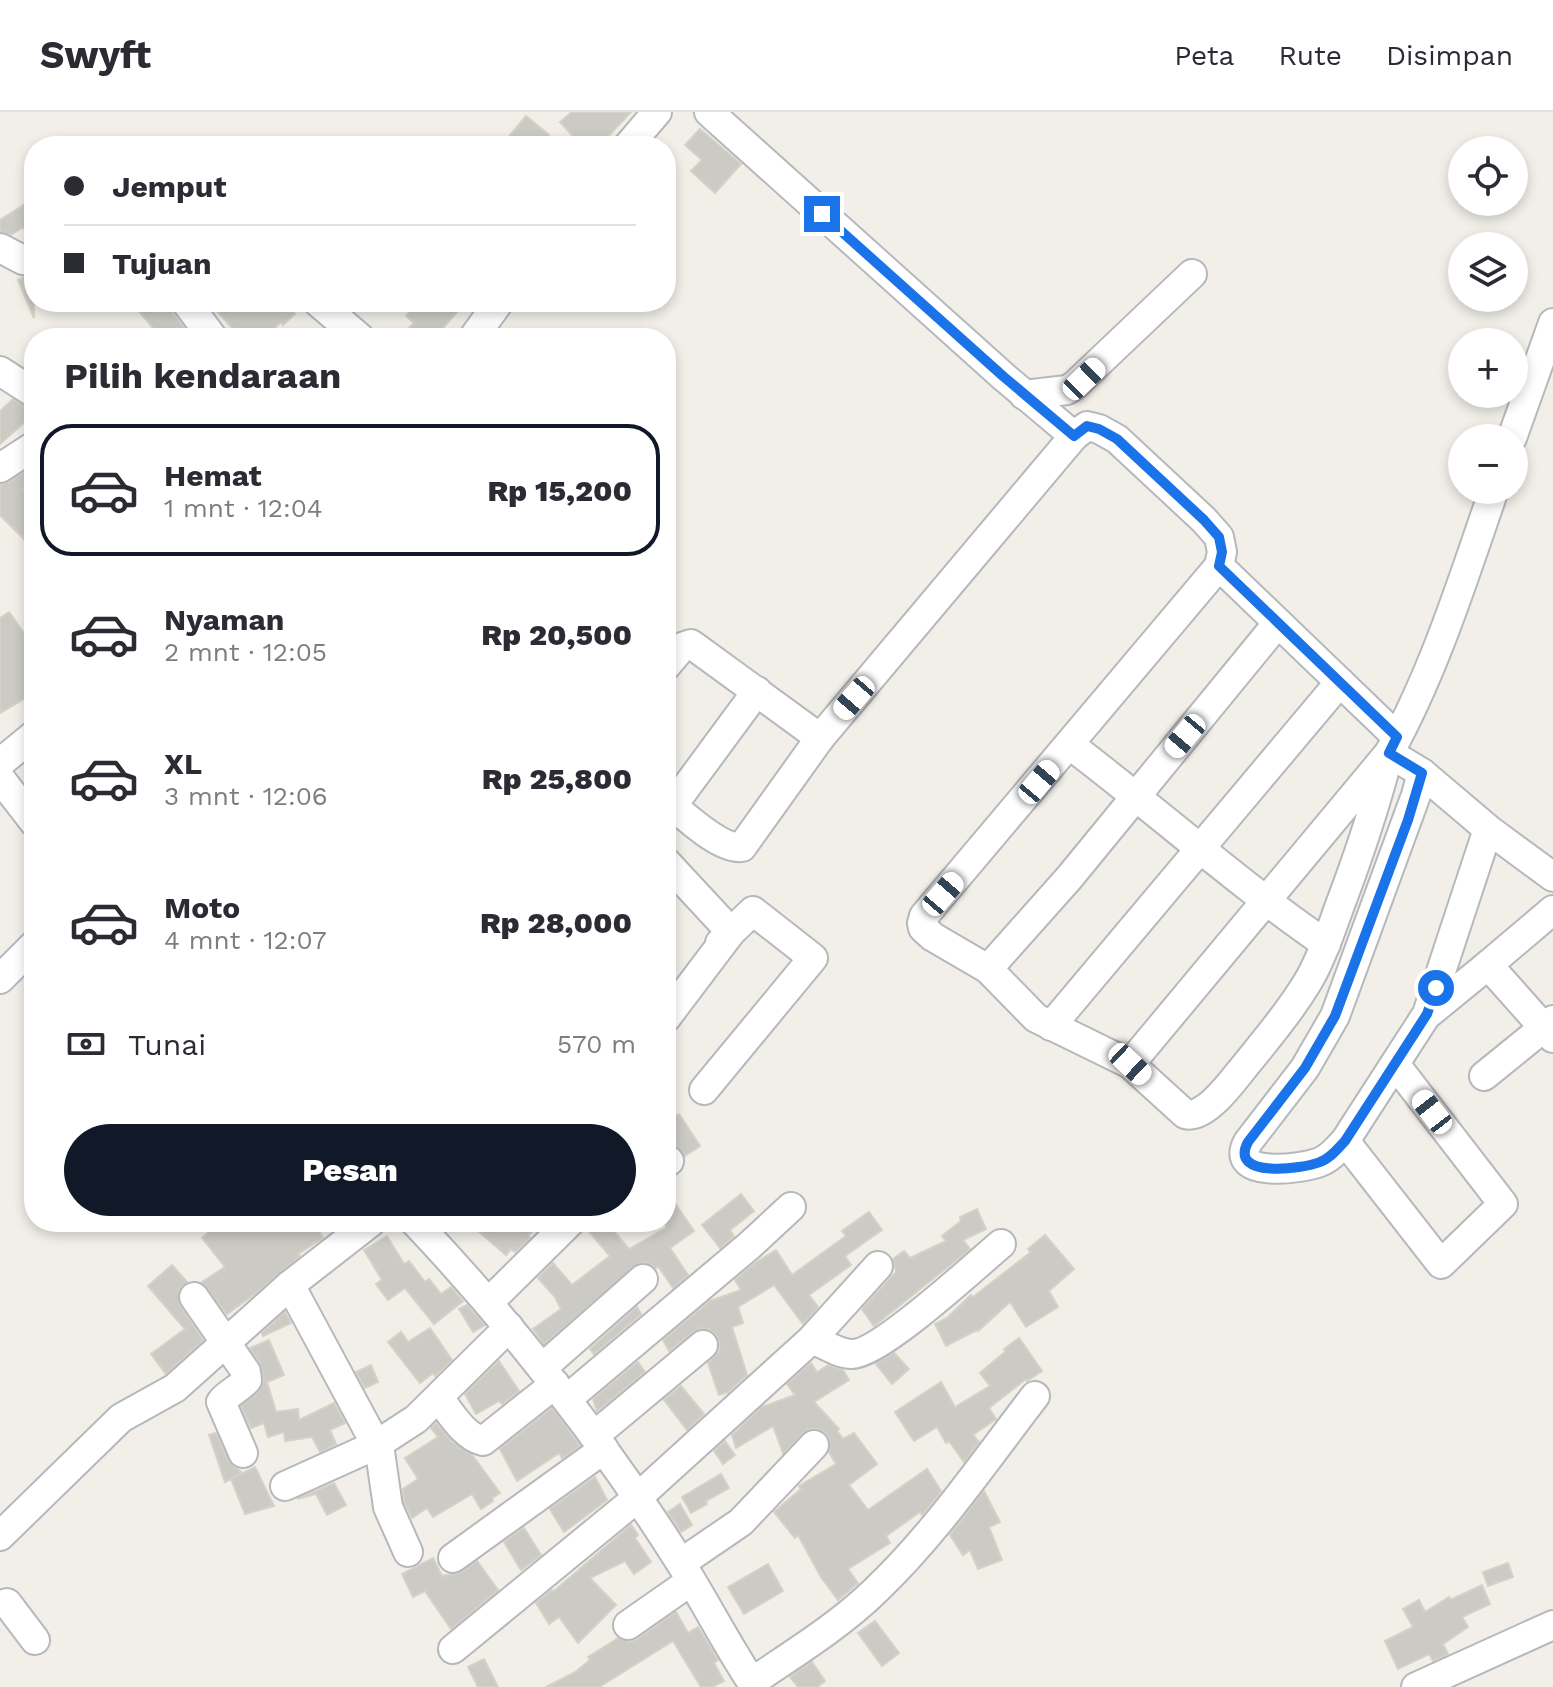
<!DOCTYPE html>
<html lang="id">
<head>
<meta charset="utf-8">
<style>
  :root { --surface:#fff; --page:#f2f2f3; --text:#2b2b33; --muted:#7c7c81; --line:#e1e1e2; --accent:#111827 }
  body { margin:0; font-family:"Work Sans",sans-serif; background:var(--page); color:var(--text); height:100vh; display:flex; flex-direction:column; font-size:30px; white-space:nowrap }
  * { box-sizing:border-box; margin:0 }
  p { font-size:26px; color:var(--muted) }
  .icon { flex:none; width:44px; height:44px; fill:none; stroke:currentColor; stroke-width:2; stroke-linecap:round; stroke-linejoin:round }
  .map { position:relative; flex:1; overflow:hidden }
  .drawer { position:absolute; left:24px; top:216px; width:652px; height:904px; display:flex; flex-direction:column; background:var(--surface); border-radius:32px; box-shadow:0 4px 12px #0003 }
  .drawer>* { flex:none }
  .hud { position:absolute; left:24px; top:24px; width:652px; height:176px; border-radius:32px; box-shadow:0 4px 12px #0003; display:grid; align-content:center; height:176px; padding:0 40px; background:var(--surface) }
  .buttons { position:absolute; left:1448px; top:24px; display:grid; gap:16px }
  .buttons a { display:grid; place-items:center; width:80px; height:80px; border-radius:50%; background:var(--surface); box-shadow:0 4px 12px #0003; font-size:40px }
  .end { position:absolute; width:36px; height:36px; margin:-18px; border:10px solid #1a73e8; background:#fff; box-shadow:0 0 0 4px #fff }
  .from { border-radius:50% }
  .car { position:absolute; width:24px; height:48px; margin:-24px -12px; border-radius:10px; box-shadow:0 0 6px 2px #0007; background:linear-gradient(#fff 24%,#345 0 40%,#fff 0 76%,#345 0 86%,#fff 0) }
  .hud b { display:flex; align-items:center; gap:28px; height:76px; font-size:30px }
  .hud b+b { border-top:2px solid var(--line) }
  .hud i { width:20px; height:20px; background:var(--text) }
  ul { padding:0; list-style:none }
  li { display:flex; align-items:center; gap:24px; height:132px; margin:0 16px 12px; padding:0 24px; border:4px solid transparent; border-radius:32px }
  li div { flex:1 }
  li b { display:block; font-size:30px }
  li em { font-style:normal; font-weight:800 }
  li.on { border-color:var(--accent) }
  li>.icon { width:72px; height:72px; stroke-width:1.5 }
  h2 { padding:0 40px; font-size:36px; line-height:96px }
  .pay { display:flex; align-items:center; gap:20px; height:88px; padding:0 40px; font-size:30px }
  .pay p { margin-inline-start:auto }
  .button { display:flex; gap:16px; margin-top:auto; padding:16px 40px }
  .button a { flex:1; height:92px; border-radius:48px; background:var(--accent); color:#fff; font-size:32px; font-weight:800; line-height:92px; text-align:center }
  header { display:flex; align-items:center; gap:48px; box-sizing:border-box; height:112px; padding:0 40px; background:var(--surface); border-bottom:2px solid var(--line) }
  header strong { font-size:38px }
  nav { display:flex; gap:44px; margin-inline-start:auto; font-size:28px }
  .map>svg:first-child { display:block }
</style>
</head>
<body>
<header>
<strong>Swyft</strong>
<nav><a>Peta</a><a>Rute</a><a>Disimpan</a></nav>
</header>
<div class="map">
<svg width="1553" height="1575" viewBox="0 0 1553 1575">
  <rect width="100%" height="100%" fill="#f1efe8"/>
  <g fill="#cccac5" stroke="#d6d1c6" stroke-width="2">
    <polygon points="572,0 631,0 599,34 582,34 560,10"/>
    <polygon points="526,4 549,23 540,34 501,34"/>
    <polygon points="700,17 741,52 715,81 691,59 702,48 685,33"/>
    <polygon points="27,91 34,102 34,132 23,115 11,123 0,119 0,108"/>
    <polygon points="24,165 34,166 34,206 18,168"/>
    <polygon points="131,190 169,190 172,200 192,226 173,226 167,218 160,224"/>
    <polygon points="209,190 285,190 295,202 283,213 281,210 264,226 230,226 229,222 234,218"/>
    <polygon points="418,190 466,190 434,226 399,226 414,211 406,204"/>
    <polygon points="13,287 34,302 0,332 0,299"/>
    <polygon points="31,356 34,360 34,368 23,377 34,386 34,437 0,403 0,373 9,370"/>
    <polygon points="9,500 27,525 34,520 34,581 0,601 0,506"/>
    <polygon points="679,1002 700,1034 685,1044 666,1020 666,1010"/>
    <polygon points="666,1078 694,1119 670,1136 688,1163 673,1176 658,1154 656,1156 648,1151 639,1151 544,1232 533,1217 561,1197 555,1185 538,1166 553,1151 572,1173 610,1144 586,1116 587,1110 606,1110 629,1137 666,1116"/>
    <polygon points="741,1082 754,1099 730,1118 734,1124 720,1136 702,1113"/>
    <polygon points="977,1097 986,1117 963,1128 970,1137 874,1214 862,1197 896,1160 893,1147 904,1139 910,1146 946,1129 942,1124 961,1109 960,1105"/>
    <polygon points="869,1100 882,1118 845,1144 851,1153 809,1183 818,1195 803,1212 774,1173 738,1195 743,1211 732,1215 747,1263 728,1280 719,1283 708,1251 719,1240 720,1231 716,1223 710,1217 701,1216 693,1220 669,1239 663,1228 710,1189 741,1178 735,1168 755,1151 776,1138 792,1163 846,1124 842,1119"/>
    <polygon points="221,1110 313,1110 323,1126 298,1142 300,1144 256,1181 227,1202 202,1170 225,1155 202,1126"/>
    <polygon points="486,1110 544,1110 528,1123 530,1126 515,1140 511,1137 506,1143 478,1119"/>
    <polygon points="1045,1123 1074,1157 1049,1179 1058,1195 1026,1215 1010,1190 978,1219 977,1218 946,1234 935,1212 947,1206 971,1183 973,1185 1031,1140 1028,1137"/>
    <polygon points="387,1124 404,1152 409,1149 425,1170 429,1167 441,1182 451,1175 463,1189 434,1212 405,1176 388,1188 376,1172 382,1168 364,1138"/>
    <polygon points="172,1153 187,1170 178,1178 180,1194 203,1228 166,1262 151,1242 185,1217 148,1174"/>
    <polygon points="467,1193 485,1213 473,1220 459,1197"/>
    <polygon points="637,1195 641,1202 594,1242 590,1237"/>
    <polygon points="285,1200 291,1211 263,1224 262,1221"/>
    <polygon points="430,1216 452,1248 435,1264 433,1261 420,1271 388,1230 401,1220 408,1230"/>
    <polygon points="1019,1226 1042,1259 1027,1269 1026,1267 989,1296 996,1307 973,1323 979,1330 964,1350 949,1329 946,1331 937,1315 914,1329 895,1300 941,1270 955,1295 990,1274 980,1261 1006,1239 1004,1237"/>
    <polygon points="269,1228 284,1263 267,1270 276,1300 298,1297 299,1308 334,1291 345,1311 330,1318 336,1332 320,1340 312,1325 285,1329 284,1320 268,1325 264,1311 251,1316 241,1294 259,1280 264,1267 260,1251 250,1236"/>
    <polygon points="894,1241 909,1257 892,1272 876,1252"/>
    <polygon points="499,1249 519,1279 502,1292 499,1289 476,1302 465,1282"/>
    <polygon points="638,1250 645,1260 597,1299 593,1287"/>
    <polygon points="811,1251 817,1260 828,1253 843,1258 849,1268 814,1290 839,1317 837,1319 843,1327 854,1321 877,1352 849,1373 868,1398 927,1357 941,1379 922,1403 920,1400 886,1424 890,1431 848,1457 858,1471 838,1488 821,1465 798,1423 795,1426 774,1400 801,1377 799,1374 836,1352 829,1340 830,1329 826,1321 819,1317 808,1317 783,1341 773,1314 736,1336 732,1323 762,1295 795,1283 787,1272"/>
    <polygon points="371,1253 378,1270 365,1276 356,1260"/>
    <polygon points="681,1274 704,1302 687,1318 664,1288"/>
    <polygon points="552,1296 580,1334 562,1346 559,1341 517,1369 500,1337"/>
    <polygon points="436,1311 452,1330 473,1344 500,1381 492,1386 493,1389 481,1397 472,1382 433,1405 427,1396 412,1406 404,1390 403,1377 418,1367 405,1346 438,1325 431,1316"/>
    <polygon points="216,1321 228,1348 242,1361 225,1370 209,1323"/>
    <polygon points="725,1329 735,1343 723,1352 714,1339"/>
    <polygon points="255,1355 274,1394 245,1402 231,1367"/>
    <polygon points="721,1362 729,1376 706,1389 707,1392 691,1401 682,1385"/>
    <polygon points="595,1365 607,1388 564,1420 550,1397"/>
    <polygon points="334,1371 346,1393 327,1403 316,1382 297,1387"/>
    <polygon points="984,1379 1000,1410 989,1415 1002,1448 978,1457 970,1438 963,1443 950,1423"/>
    <polygon points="680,1392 692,1413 681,1420 668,1400"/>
    <polygon points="631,1413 638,1423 635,1426 651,1450 634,1462 625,1449 590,1466 616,1493 578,1531 559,1505 549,1512 536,1491 552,1478 553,1480"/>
    <polygon points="524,1416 541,1443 521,1458 504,1430"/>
    <polygon points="433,1446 442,1464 462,1460 477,1449 498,1478 451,1517 425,1479 413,1485 402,1462"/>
    <polygon points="1508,1451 1513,1465 1488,1474 1483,1460"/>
    <polygon points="768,1452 783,1479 744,1502 728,1475"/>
    <polygon points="1482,1473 1490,1492 1462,1505 1468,1515 1443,1532 1448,1542 1433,1549 1429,1542 1398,1557 1385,1529 1413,1515 1403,1497 1419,1488 1425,1500 1449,1485 1450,1488"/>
    <polygon points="676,1500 688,1521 698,1515 718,1548 714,1551 724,1569 712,1575 701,1575 673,1529 599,1575 546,1575 574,1561 590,1548 588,1545 618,1526 629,1530 637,1527"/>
    <polygon points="875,1509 899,1541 882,1554 858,1521"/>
    <polygon points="484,1547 498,1575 478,1575 468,1555"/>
    <polygon points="812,1550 825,1569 817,1575 798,1575 790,1565"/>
  </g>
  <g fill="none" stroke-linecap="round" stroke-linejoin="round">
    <g stroke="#b5b8bc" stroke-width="32">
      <g id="minor">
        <polyline points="709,0 1004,265 1074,324 1087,314 1099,317 1117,327 1204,408 1219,425 1222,440 1219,454 1397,625"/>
        <polyline points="628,34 657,0"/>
        <polyline points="0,136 23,148 34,149"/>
        <polyline points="186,190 213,226"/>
        <polyline points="318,190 360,226"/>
        <polyline points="473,226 499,190"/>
        <polyline points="0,259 34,281"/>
        <polyline points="1024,283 1067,278 1075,273 1192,162"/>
        <polyline points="1512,326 1553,211"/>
        <polyline points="0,356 34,334"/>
        <path d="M1219,454L924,804L922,811L923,816L933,825L988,857L1036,906L1130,952L1185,1002C1203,1008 1229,974 1240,960C1264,930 1290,900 1310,866C1323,843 1331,818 1340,793C1359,743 1376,692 1389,641L1422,661"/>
        <polyline points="666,554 682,535 691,532 820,626"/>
        <path d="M1070,633C1156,698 1237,771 1326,832"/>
        <polyline points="0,651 34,623"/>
        <polyline points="0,666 34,710"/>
        <path d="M666,688C683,702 720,738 742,735L820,626L1074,324"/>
        <polyline points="673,693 757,579"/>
        <path d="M1488,717L1427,902L1345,1029C1338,1036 1331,1046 1320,1050C1303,1057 1227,1067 1248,1030L1305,956L1335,904L1416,683L1422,661L1488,717L1553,765"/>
        <polyline points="666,750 731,820 720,831"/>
        <polyline points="1488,853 1553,798"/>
        <polyline points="988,857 1069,766 1277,512"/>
        <polyline points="0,867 34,833"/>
        <polyline points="1428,902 1488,853 1553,926"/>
        <polyline points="666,906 731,820 753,799 813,846 704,978"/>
        <polyline points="1051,914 1340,570"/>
        <path d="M1130,952L1389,641C1435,558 1463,467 1494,378"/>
        <polyline points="1484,964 1553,908"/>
        <polyline points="1345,1029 1441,1152 1503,1092 1395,952"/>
        <polyline points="666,1051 669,1049"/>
        <path d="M415,1110C514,1215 603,1328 680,1450C706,1491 728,1535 755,1575"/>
        <polyline points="290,1173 380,1340 388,1395 408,1440"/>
        <path d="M194,1185L246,1260L247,1268C239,1277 228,1281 221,1290L243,1341"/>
        <polyline points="488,1191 570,1110"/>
        <polyline points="812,1227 878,1154"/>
        <polyline points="542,1256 643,1167"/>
        <path d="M439,1286C450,1300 464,1325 483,1329L555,1272"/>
        <polyline points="567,1287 750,1133 791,1095"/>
        <polyline points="594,1324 703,1233"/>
        <polyline points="285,1374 376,1333 416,1307 509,1215"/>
        <polyline points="0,1424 121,1306 175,1276 290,1173 371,1110"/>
        <polyline points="453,1446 604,1337"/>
        <polyline points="681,1451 741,1410 814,1333"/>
        <polyline points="7,1491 35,1528"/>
        <polyline points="628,1513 691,1469"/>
        <path d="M453,1537L637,1386L812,1227C824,1232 839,1242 852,1242C880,1242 975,1154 1001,1132"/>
        <path d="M752,1570C793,1542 839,1514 875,1479C936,1421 984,1350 1035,1284"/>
        <polyline points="1416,1575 1553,1513"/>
      </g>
    </g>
    <use href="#minor" stroke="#fff" stroke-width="28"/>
  </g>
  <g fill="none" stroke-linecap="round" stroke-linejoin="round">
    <path stroke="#1a73e8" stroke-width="10" d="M822,102L1004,265L1074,324L1087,314L1099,317L1117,327L1204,408L1219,425L1222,440L1219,454L1397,625L1389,641L1422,661L1408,708L1335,904L1305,956L1248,1030C1228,1067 1303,1057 1320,1050C1331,1046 1338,1036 1345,1029L1427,902L1436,876"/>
  </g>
</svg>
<div class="buttons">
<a><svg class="icon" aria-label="locate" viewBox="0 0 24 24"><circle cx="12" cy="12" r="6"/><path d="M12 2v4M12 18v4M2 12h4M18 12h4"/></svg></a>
<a><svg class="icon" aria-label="layers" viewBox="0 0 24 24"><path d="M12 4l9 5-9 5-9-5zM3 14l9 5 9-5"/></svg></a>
<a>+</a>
<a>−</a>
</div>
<i class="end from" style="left:1436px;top:876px"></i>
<i class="end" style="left:822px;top:102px"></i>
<i class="car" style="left:1084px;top:267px;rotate:46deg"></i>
<i class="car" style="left:854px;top:586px;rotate:221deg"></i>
<i class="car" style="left:1185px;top:624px;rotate:220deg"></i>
<i class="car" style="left:1039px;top:670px;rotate:40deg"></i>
<i class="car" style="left:943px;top:782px;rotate:41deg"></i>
<i class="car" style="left:1130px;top:952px;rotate:133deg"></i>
<i class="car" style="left:1432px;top:1000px;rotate:322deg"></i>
<div class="hud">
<b><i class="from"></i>Jemput</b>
<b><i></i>Tujuan</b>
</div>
<section class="drawer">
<h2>Pilih kendaraan</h2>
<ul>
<li class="on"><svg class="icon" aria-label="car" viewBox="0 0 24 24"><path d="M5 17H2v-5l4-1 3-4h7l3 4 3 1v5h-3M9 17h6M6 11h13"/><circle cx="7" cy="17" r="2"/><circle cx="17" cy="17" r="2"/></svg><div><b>Hemat</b><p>1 mnt · 12:04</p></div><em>Rp 15,200</em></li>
<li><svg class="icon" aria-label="car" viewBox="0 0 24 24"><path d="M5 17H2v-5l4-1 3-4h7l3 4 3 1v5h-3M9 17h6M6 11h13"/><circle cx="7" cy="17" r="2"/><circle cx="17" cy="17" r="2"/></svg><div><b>Nyaman</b><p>2 mnt · 12:05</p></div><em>Rp 20,500</em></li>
<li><svg class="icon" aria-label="car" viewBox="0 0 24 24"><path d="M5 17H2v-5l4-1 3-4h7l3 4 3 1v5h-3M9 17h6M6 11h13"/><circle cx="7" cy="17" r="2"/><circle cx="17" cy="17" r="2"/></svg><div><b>XL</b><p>3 mnt · 12:06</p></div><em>Rp 25,800</em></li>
<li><svg class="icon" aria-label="car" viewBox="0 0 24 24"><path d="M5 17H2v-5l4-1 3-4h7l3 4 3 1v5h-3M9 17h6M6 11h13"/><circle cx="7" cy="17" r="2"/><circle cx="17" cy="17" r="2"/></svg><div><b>Moto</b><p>4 mnt · 12:07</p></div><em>Rp 28,000</em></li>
</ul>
<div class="pay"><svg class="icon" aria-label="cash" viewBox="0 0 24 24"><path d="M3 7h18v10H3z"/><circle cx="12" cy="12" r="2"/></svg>Tunai<p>570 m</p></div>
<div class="button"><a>Pesan</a></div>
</section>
</div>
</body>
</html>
